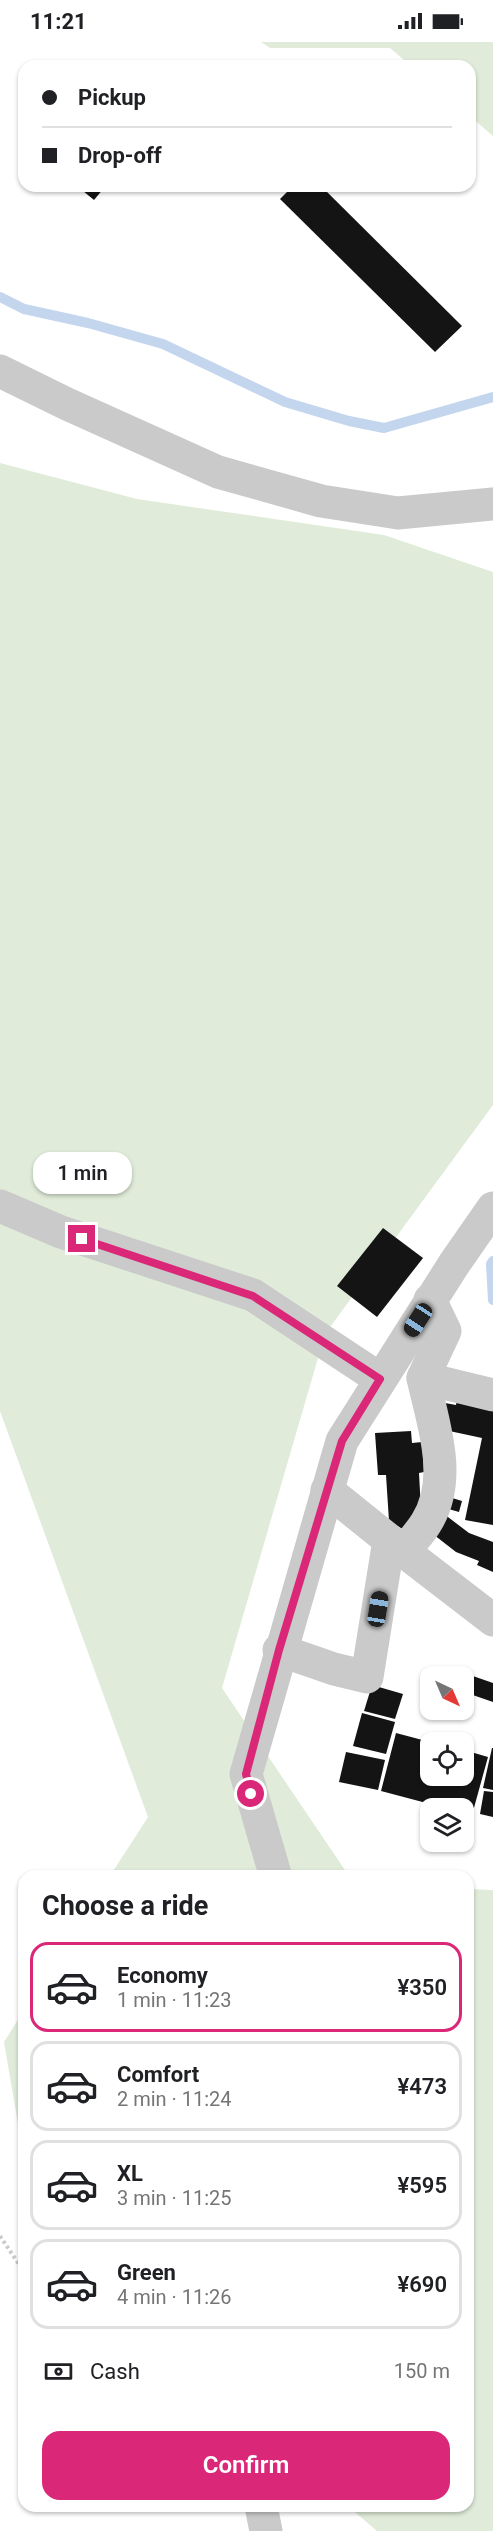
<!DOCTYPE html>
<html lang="en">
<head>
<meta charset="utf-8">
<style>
  :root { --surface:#fff; --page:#f2f2f2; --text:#202124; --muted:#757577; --line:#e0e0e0; --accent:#db2777 }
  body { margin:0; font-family:Roboto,sans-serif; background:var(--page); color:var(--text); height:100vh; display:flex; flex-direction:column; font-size:22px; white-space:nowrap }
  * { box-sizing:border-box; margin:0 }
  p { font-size:20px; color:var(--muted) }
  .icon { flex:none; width:33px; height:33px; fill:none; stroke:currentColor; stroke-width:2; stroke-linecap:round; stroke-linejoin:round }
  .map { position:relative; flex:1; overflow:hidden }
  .side { position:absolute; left:18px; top:1828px; width:456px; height:642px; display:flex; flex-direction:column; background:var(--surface); border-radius:18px; box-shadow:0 2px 4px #0004 }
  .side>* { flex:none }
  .guide { position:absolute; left:18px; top:18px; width:458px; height:132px; border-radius:18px; box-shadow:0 2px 4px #0004; display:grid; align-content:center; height:132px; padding:0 24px; background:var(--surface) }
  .needle { width:39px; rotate:136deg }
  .tools { position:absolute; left:420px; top:1624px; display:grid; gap:12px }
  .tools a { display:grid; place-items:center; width:54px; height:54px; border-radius:12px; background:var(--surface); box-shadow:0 2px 4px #0004; font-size:30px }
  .end { position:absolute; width:27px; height:27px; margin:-14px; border:8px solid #db2777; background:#fff; box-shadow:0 0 0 3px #fff }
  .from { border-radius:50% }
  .bubble { position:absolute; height:42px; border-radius:18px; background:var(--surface); box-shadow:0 2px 4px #0004; font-size:20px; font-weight:600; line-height:42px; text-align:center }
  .car { position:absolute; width:18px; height:36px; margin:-18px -9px; border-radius:8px; box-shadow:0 0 4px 2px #0007; background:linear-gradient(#222 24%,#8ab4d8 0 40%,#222 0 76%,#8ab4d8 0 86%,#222 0) }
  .guide b { display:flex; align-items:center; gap:21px; height:57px; font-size:22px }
  .guide b+b { border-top:2px solid var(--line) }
  .guide i { width:15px; height:15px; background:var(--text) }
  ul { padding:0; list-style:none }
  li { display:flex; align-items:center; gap:18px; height:90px; margin:0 12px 9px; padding:0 12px; border:3px solid var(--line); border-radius:18px }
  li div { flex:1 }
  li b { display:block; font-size:22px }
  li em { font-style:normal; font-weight:600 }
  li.on { border-color:var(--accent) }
  li>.icon { width:54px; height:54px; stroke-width:1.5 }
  h2 { padding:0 24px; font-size:27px; line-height:72px }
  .pay { display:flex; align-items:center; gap:15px; height:66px; padding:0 24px; font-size:22px }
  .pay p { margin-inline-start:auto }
  .primary-button { display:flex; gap:12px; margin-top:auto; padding:12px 24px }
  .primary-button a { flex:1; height:69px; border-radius:18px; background:var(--accent); color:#fff; font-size:24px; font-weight:600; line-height:69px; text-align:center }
  .status { display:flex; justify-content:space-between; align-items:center; height:42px; padding:0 30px; background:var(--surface); direction:ltr }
  .status svg { height:16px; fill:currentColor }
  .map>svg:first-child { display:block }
</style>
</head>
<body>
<div class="status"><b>11:21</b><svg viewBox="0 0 49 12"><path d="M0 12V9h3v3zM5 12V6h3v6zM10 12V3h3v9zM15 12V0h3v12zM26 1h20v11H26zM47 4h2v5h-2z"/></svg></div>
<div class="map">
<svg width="493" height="2489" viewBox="0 0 493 2489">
  <rect width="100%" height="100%" fill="#fff"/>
  <g fill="#e0ecd9">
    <polygon points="261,0 493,0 493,94 470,74 470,24 411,24 390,6 270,6"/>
    <polygon points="0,421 137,457 384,493 493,530 493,1063 325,1292 222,1646 349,1834 110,1834 148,1775 0,1369"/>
    <polygon points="468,1847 493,1848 493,2489 377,2489 349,2465 468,2464"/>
    <polygon points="24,1968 24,2117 4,2000"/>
  </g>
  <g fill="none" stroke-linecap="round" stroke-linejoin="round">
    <g stroke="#c3d6ee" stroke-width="10">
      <polyline points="0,255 24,267 88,281 163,302 285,360 349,379 384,386 493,355"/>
      <polyline points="493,1219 491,1222 493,1258"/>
    </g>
  </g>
  <g fill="#141414">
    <polygon points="77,144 101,144 104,146 94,158"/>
    <polygon points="293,144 321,144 462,284 435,310 280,157"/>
    <polygon points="383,1186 423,1216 377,1275 337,1244"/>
    <polygon points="458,1352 493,1359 493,1483 465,1478 482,1396 440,1387 445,1361 456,1363"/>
    <polygon points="411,1389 412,1401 422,1400 424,1430 419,1431 421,1468 406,1489 389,1479 386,1433 378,1433 375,1391"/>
    <polygon points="449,1455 462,1459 459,1470 445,1466"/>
    <polygon points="444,1472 469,1491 493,1500 493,1530 477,1523 479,1519 456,1510 429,1489"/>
    <polygon points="470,1633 493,1641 493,1660 464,1650"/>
    <polygon points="372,1643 403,1652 395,1677 364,1669"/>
    <polygon points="362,1671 395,1680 386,1712 353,1704"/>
    <polygon points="396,1691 430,1700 430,1734 464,1734 464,1708 488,1715 472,1773 464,1771 464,1767 449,1767 381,1749"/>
    <polygon points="492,1706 493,1706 493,1748 483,1746"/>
    <polygon points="346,1710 385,1718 378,1748 339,1740"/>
    <polygon points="484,1749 493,1750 493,1775 480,1772"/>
  </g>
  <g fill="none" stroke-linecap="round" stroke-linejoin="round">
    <polyline stroke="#cacaca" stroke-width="4" stroke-dasharray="3 3" stroke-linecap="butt" points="0,2194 24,2230"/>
    <g stroke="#cacaca" stroke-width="33">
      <polyline points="0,329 67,362 218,430 321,459 398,471 493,462"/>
      <polyline points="0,1164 61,1190 253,1253 380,1337"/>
      <polyline points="430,1258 445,1289 423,1336 493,1353"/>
      <polyline points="327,1448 389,1498"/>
      <path d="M404,1510C411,1500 420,1491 426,1481C454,1437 433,1382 423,1336"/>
      <polyline points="279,1608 334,1627 367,1635 389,1498 493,1578"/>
      <polyline points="273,1834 275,1832 246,1732 342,1399 454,1222 493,1166"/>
      <polyline points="261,2464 266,2489"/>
    </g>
  </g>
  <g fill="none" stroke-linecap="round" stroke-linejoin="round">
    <polyline stroke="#db2777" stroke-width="8" points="82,1197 253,1254 380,1337 342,1399 279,1608 246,1732 251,1752"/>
  </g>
</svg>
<div class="tools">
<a><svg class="needle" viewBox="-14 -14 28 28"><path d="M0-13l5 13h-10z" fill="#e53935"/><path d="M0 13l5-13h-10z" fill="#757577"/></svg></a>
<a><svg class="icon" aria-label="locate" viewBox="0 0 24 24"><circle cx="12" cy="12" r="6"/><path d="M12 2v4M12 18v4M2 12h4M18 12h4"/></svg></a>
<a><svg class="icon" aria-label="layers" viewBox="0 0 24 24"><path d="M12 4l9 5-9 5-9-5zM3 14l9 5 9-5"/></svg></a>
</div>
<i class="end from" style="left:251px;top:1752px"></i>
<i class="end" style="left:82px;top:1197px"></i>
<div class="bubble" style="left:33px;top:1110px;width:99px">1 min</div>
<i class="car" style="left:418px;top:1278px;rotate:213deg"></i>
<i class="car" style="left:378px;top:1567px;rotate:9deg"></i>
<div class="guide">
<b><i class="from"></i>Pickup</b>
<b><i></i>Drop-off</b>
</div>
<section class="side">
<h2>Choose a ride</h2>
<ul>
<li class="on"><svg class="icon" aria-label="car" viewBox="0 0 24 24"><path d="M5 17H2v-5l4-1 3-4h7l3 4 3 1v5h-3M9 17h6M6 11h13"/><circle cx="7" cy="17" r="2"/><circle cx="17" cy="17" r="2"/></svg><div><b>Economy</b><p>1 min · 11:23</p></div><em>¥350</em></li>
<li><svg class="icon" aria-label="car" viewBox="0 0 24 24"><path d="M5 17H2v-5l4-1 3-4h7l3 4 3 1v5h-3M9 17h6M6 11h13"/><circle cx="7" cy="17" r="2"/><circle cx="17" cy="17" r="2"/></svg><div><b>Comfort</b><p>2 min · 11:24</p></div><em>¥473</em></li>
<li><svg class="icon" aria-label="car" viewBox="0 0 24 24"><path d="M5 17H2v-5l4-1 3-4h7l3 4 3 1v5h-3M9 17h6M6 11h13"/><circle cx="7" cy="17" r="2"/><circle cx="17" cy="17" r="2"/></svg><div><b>XL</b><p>3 min · 11:25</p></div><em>¥595</em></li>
<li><svg class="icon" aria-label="car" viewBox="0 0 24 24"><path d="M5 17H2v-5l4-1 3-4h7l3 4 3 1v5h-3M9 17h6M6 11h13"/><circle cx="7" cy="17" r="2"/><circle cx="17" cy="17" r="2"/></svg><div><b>Green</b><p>4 min · 11:26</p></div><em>¥690</em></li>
</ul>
<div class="pay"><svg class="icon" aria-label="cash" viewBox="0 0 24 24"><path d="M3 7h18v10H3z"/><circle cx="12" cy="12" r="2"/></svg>Cash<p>150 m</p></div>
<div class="primary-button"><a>Confirm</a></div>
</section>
</div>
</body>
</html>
